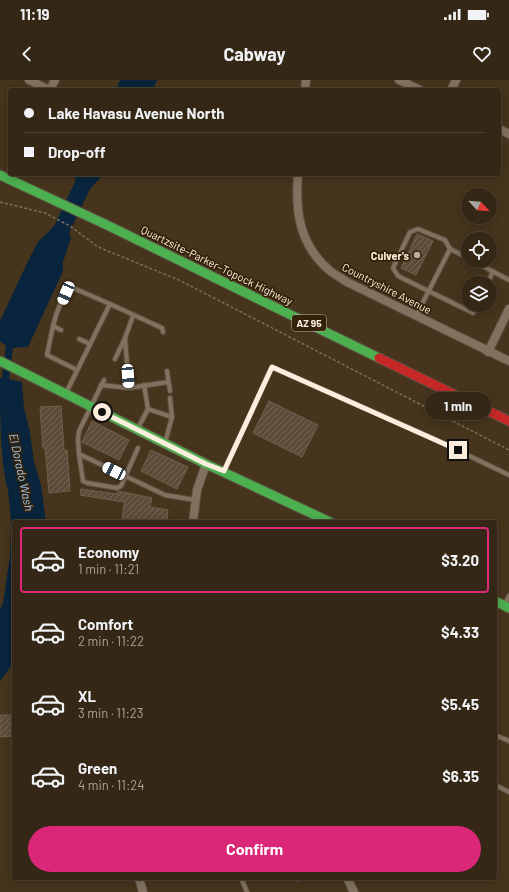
<!DOCTYPE html>
<html lang="en">
<head>
<meta charset="utf-8">
<style>
  :root { --surface:#342715; --page:#3c2f1e; --text:#f1f3f6; --muted:#a9a5a0; --line:#4e4434; --accent:#db2777 }
  body { margin:0; font-family:Barlow,sans-serif; background:var(--page); color:var(--text); height:100vh; display:flex; flex-direction:column; font-size:15px; white-space:nowrap }
  * { box-sizing:border-box; margin:0 }
  p { font-size:13px; color:var(--muted) }
  .icon { flex:none; width:22px; height:22px; fill:none; stroke:currentColor; stroke-width:2; stroke-linecap:round; stroke-linejoin:round }
  .map { position:relative; flex:1; overflow:hidden }
  .side { position:absolute; left:12px; top:440px; width:485px; height:360px; display:flex; flex-direction:column; background:var(--surface); border-radius:4px; box-shadow:0 2px 10px #0003,0 0 0 1px var(--line) }
  .side>* { flex:none }
  .guide { position:absolute; left:8px; top:8px; width:493px; height:88px; border-radius:4px; box-shadow:0 2px 10px #0003,0 0 0 1px var(--line); display:grid; align-content:center; height:88px; padding:0 16px; background:var(--surface) }
  .needle { width:26px; rotate:116deg }
  .fabs { position:absolute; left:461px; top:108px; display:grid; gap:8px }
  .fabs a { display:grid; place-items:center; width:36px; height:36px; border-radius:50%; background:var(--surface); box-shadow:0 2px 10px #0003,0 0 0 1px var(--line); font-size:20px }
  .end { position:absolute; width:18px; height:18px; margin:-9px; border:5px solid #fdeddc; background:#111; box-shadow:0 0 0 2px #111 }
  .from { border-radius:50% }
  .bubble { position:absolute; height:28px; border-radius:14px; background:var(--surface); box-shadow:0 2px 10px #0003,0 0 0 1px var(--line); font-size:13px; font-weight:700; line-height:28px; text-align:center }
  .car { position:absolute; width:12px; height:24px; margin:-12px -6px; border-radius:5px; box-shadow:0 0 3px 1px #0007; background:linear-gradient(#fff 24%,#345 0 40%,#fff 0 76%,#345 0 86%,#fff 0) }
  .guide b { display:flex; align-items:center; gap:14px; height:38px; font-size:15px }
  .guide b+b { border-top:1px solid var(--line) }
  .guide i { width:10px; height:10px; background:var(--text) }
  ul { padding:7px 0 0; list-style:none }
  li { display:flex; align-items:center; gap:12px; height:66px; margin:0 8px 6px; padding:0 8px; border:2px solid transparent; border-radius:4px }
  li div { flex:1 }
  li b { display:block; font-size:15px }
  li em { font-style:normal; font-weight:700 }
  li.selected { border-color:var(--accent) }
  li>.icon { width:36px; height:36px; stroke-width:1.5 }
  .button { display:flex; gap:8px; margin-top:auto; padding:8px 16px }
  .button a { flex:1; height:46px; border-radius:24px; background:var(--accent); color:#fff; font-size:16px; font-weight:700; line-height:46px; text-align:center }
  .status { display:flex; justify-content:space-between; align-items:center; height:28px; padding:0 20px; background:var(--surface); direction:ltr }
  .status svg { height:11px; fill:currentColor }
  header { display:flex; justify-content:space-between; align-items:center; height:52px; padding:0 16px; background:var(--surface); font-size:18px; font-weight:700 }
  .map>svg:first-child { display:block }
</style>
</head>
<body>
<div class="status"><b>11:19</b><svg viewBox="0 0 49 12"><path d="M0 12V9h3v3zM5 12V6h3v6zM10 12V3h3v9zM15 12V0h3v12zM26 1h20v11H26zM47 4h2v5h-2z"/></svg></div>
<header><svg class="icon" aria-label="back" viewBox="0 0 24 24"><path d="M15 5l-7 7 7 7"/></svg>Cabway<svg class="icon" aria-label="heart" viewBox="0 0 24 24"><path d="M12 20l-8-8c-3-5 5-10 8-4 3-6 11-1 8 4z"/></svg></header>
<div class="map">
<svg width="509" height="812" viewBox="0 0 509 812">
  <defs>
    <pattern id="building-hatch" width="6" height="6" patternUnits="userSpaceOnUse"><rect width="6" height="6" fill="#5d4b39"/><path d="M-1 1l2-2M0 6l6-6M5 7l2-2" fill="none" stroke="#756555"/></pattern>
  </defs>
  <rect width="100%" height="100%" fill="#46341c"/>
  <g fill="#08253d">
    <polygon points="120,0 157,0 153,10 116,10"/>
    <path d="M76,94H104L90,109L69,153L71,158L63,182V191L28,267L13,268L9,299L22,302L24,328L30,352L34,382L41,405L46,442H14V582L0,601V529L3,523L10,476L11,440L8,410C0,384 0,328 0,298H2L6,266L0,261V241L29,179L38,162L54,146L75,102Z"/>
  </g>
  <g fill="url(#building-hatch)" stroke="#735e4d">
    <polygon points="417,154 433,161 416,195 401,188"/>
    <polygon points="269,321 318,345 302,377 253,353"/>
    <polygon points="61,326 64,370 67,370 70,411 49,413 45,368 43,368 40,327"/>
    <polygon points="92,341 129,360 119,380 82,362"/>
    <polygon points="151,370 188,387 177,409 141,391"/>
    <polygon points="81,409 117,414 118,411 152,418 150,427 168,430 167,442 146,442 130,440 130,442 122,442 124,422 80,415"/>
    <polygon points="0,635 14,635 14,656 0,657"/>
  </g>
  <g fill="none" stroke-linecap="round" stroke-linejoin="round">
    <g stroke="#5c4f3f" stroke-width="6">
      <g id="lane">
        <polyline points="468,178 450,169 445,160 418,149 410,152 393,188 398,196 473,233 477,225"/>
        <polyline points="473,181 509,200"/>
        <polyline points="488,203 493,191"/>
        <polyline points="110,224 162,248 163,252"/>
        <polyline points="416,236 450,169"/>
        <polyline points="53,246 61,250"/>
        <polyline points="79,259 90,264"/>
        <polyline points="115,279 125,258"/>
        <polyline points="167,291 170,311"/>
        <polyline points="104,300 79,351 78,359 79,374 165,415 195,420"/>
        <polyline points="101,305 129,308 168,302"/>
        <polyline points="144,305 148,329"/>
        <polyline points="129,308 125,258 133,236"/>
        <path d="M66,313L110,224L71,207C55,225 52,252 47,275L77,290"/>
        <polyline points="138,348 148,329 172,337"/>
        <polyline points="165,363 172,337 170,318"/>
        <polyline points="79,374 83,401 87,403 117,408 121,406 138,368"/>
        <polyline points="224,391 272,287 432,358 509,395"/>
        <polyline points="505,524 509,516"/>
        <polyline points="495,655 509,661"/>
        <polyline points="495,705 509,712"/>
        <polyline points="241,798 247,812"/>
        <polyline points="295,798 297,799 299,798"/>
      </g>
    </g>
    <g stroke="#5c4f3f" stroke-width="10">
      <g id="street">
        <polyline points="29,0 49,10"/>
        <polyline points="399,0 420,10"/>
        <polyline points="50,10 55,0"/>
        <polyline points="305,10 306,0"/>
        <polyline points="451,10 456,0"/>
        <polyline points="499,49 509,54"/>
        <path d="M298,94C295,131 299,164 329,190C334,194 341,198 347,202L509,281"/>
        <polyline points="488,272 509,229"/>
        <polyline points="193,442 197,410 206,384"/>
        <polyline points="139,798 143,812"/>
        <polyline points="347,798 354,812"/>
      </g>
    </g>
    <g stroke="#5c4f3f" stroke-width="11">
      <g id="fast">
        <polyline points="0,95 109,146 379,278"/>
        <polyline points="0,281 206,384 330,442"/>
        <polyline points="495,521 509,528"/>
      </g>
    </g>
    <g stroke="#5c4f3f" stroke-width="11">
      <polyline id="jam" points="379,278 509,341"/>
    </g>
    <polyline stroke="#7c6d5c" stroke-width="1.5" stroke-dasharray="3 2" stroke-linecap="butt" points="0,122 45,133 70,146 98,167 179,200 509,370"/>
    <use href="#lane" stroke="#82715e" stroke-width="4"/>
    <use href="#street" stroke="#82715e" stroke-width="8"/>
    <use href="#fast" stroke="#4caf50" stroke-width="9"/>
    <use href="#jam" stroke="#c62828" stroke-width="9"/>
  </g>
  <g fill="none" stroke-linecap="round" stroke-linejoin="round">
    <polyline stroke="#fdeddc" stroke-width="5" points="102,332 206,384 224,391 272,287 458,370"/>
  </g>
  <circle fill="#bdac99" stroke="#34210a" stroke-width="1.5" cx="417" cy="175" r="4"/>
  <g text-anchor="middle" dominant-baseline="central" stroke-width="3.5" stroke-linejoin="round" paint-order="stroke">
    <rect fill="#34210a" stroke="#c1b09d" stroke-width="1" x="292" y="235" width="34" height="16" rx="3"/>
    <g font-size="10" font-weight="bold" fill="#fdeddc">
      <text x="309" y="243">AZ 95</text>
    </g>
    <g font-size="11" font-weight="bold" fill="#fdeddc" stroke="#34210a" text-anchor="end">
      <text x="409" y="175">Culver's</text>
    </g>
    <g font-size="11" fill="#fdeddc" stroke="#34210a">
      <text transform="translate(217 185) rotate(26)">Quartzsite–Parker–Topock Highway</text>
      <text transform="translate(387 208) rotate(27)">Countryshire Avenue</text>
    </g>
    <g font-size="12" font-style="italic" fill="#9fccf7" stroke="#34210a">
      <text transform="translate(22 392) rotate(78)">El Dorado Wash</text>
    </g>
  </g>
</svg>
<div class="fabs">
<a><svg class="needle" viewBox="-14 -14 28 28"><path d="M0-13l5 13h-10z" fill="#e53935"/><path d="M0 13l5-13h-10z" fill="#a9a5a0"/></svg></a>
<a><svg class="icon" aria-label="locate" viewBox="0 0 24 24"><circle cx="12" cy="12" r="6"/><path d="M12 2v4M12 18v4M2 12h4M18 12h4"/></svg></a>
<a><svg class="icon" aria-label="layers" viewBox="0 0 24 24"><path d="M12 4l9 5-9 5-9-5zM3 14l9 5 9-5"/></svg></a>
</div>
<i class="end from" style="left:102px;top:332px"></i>
<i class="end" style="left:458px;top:370px"></i>
<div class="bubble" style="left:425px;top:312px;width:66px">1 min</div>
<i class="car" style="left:66px;top:213px;rotate:203deg"></i>
<i class="car" style="left:128px;top:296px;rotate:176deg"></i>
<i class="car" style="left:114px;top:391px;rotate:296deg"></i>
<div class="guide">
<b><i class="from"></i>Lake Havasu Avenue North</b>
<b><i></i>Drop-off</b>
</div>
<section class="side">
<ul>
<li class="selected"><svg class="icon" aria-label="car" viewBox="0 0 24 24"><path d="M5 17H2v-5l4-1 3-4h7l3 4 3 1v5h-3M9 17h6M6 11h13"/><circle cx="7" cy="17" r="2"/><circle cx="17" cy="17" r="2"/></svg><div><b>Economy</b><p>1 min · 11:21</p></div><em>$3.20</em></li>
<li><svg class="icon" aria-label="car" viewBox="0 0 24 24"><path d="M5 17H2v-5l4-1 3-4h7l3 4 3 1v5h-3M9 17h6M6 11h13"/><circle cx="7" cy="17" r="2"/><circle cx="17" cy="17" r="2"/></svg><div><b>Comfort</b><p>2 min · 11:22</p></div><em>$4.33</em></li>
<li><svg class="icon" aria-label="car" viewBox="0 0 24 24"><path d="M5 17H2v-5l4-1 3-4h7l3 4 3 1v5h-3M9 17h6M6 11h13"/><circle cx="7" cy="17" r="2"/><circle cx="17" cy="17" r="2"/></svg><div><b>XL</b><p>3 min · 11:23</p></div><em>$5.45</em></li>
<li><svg class="icon" aria-label="car" viewBox="0 0 24 24"><path d="M5 17H2v-5l4-1 3-4h7l3 4 3 1v5h-3M9 17h6M6 11h13"/><circle cx="7" cy="17" r="2"/><circle cx="17" cy="17" r="2"/></svg><div><b>Green</b><p>4 min · 11:24</p></div><em>$6.35</em></li>
</ul>
<div class="button"><a>Confirm</a></div>
</section>
</div>
</body>
</html>
